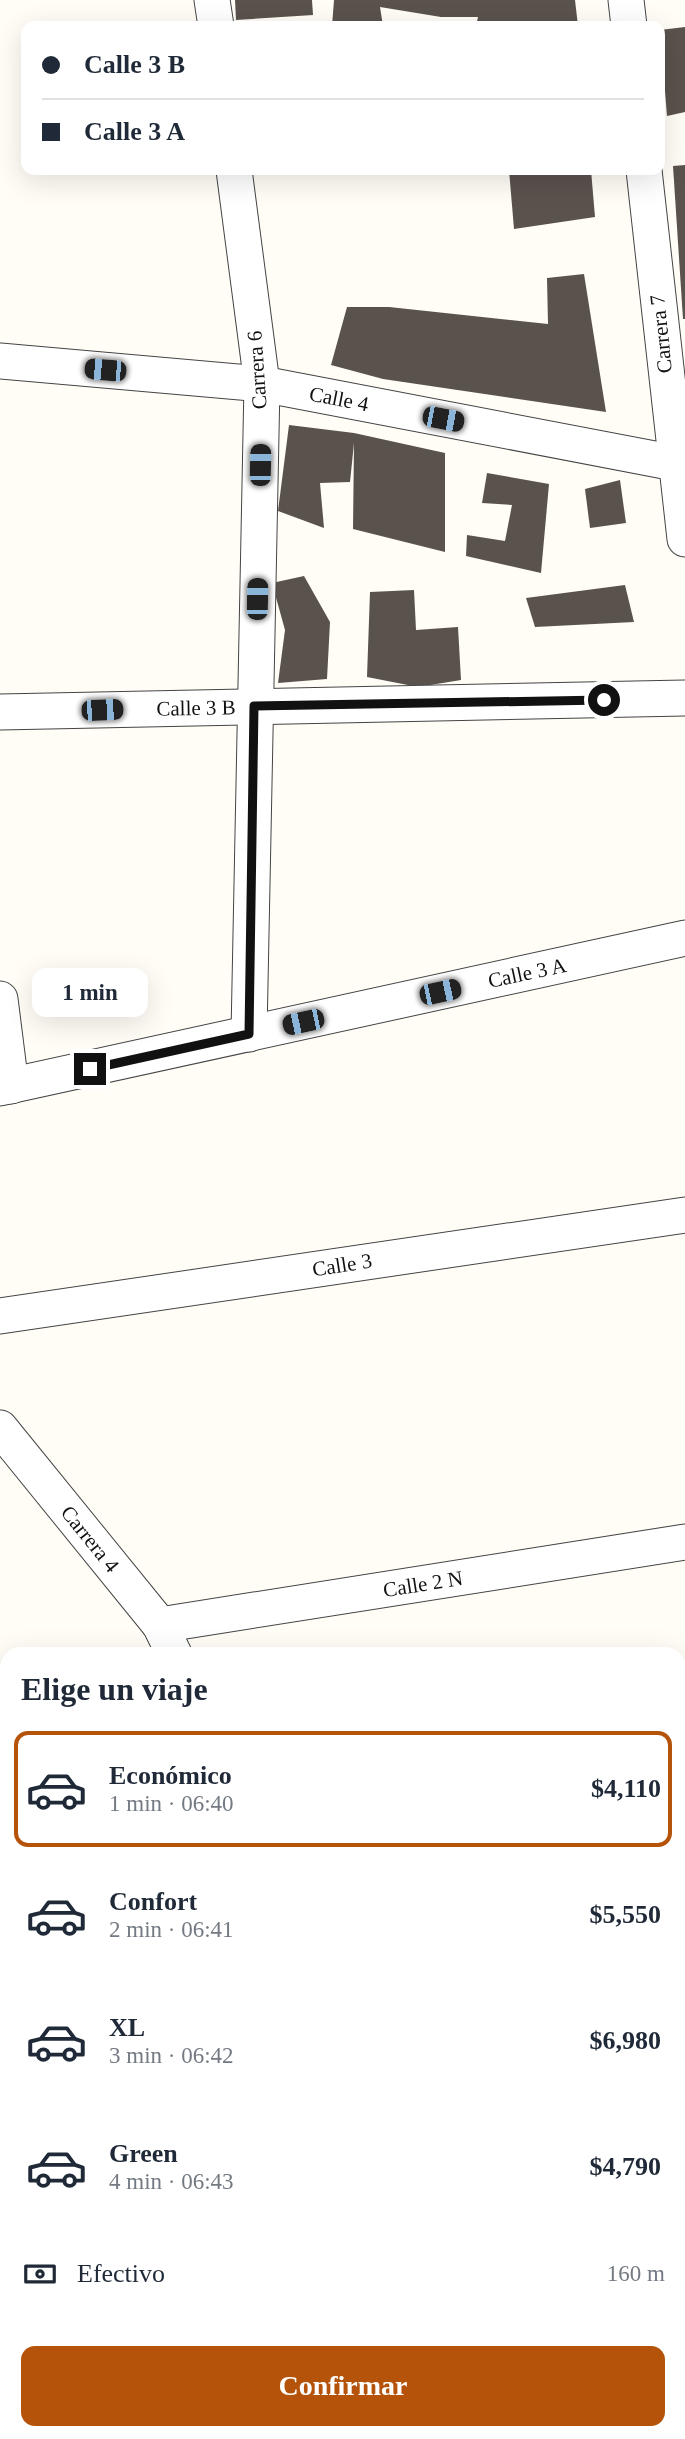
<!DOCTYPE html>
<html lang="es">
<head>
<meta charset="utf-8">
<style>
  :root { --surface:#fff; --page:#f2f2f3; --text:#1f2937; --muted:#747a83; --line:#e0e1e3; --accent:#b45309 }
  body { margin:0; font-family:"Times New Roman",serif; background:var(--page); color:var(--text); height:100vh; display:flex; flex-direction:column; font-size:26px; white-space:nowrap }
  * { box-sizing:border-box; margin:0 }
  p { font-size:23px; color:var(--muted) }
  .icon { flex:none; width:38px; height:38px; fill:none; stroke:currentColor; stroke-width:2; stroke-linecap:round; stroke-linejoin:round }
  .map { position:relative; flex:1; overflow:hidden }
  .sheet { position:absolute; left:0px; top:1647px; width:686px; height:793px; display:flex; flex-direction:column; background:var(--surface); border-radius:21px 21px 0 0; box-shadow:0 7px 28px #0002 }
  .sheet>* { flex:none }
  .top-card { position:absolute; left:21px; top:21px; width:644px; height:154px; border-radius:14px; box-shadow:0 7px 28px #0002; display:grid; align-content:center; height:154px; padding:0 21px; background:var(--surface) }
  .end { position:absolute; width:32px; height:32px; margin:-16px; border:9px solid #111; background:#fff; box-shadow:0 0 0 4px #fff }
  .from { border-radius:50% }
  .bubble { position:absolute; height:49px; border-radius:14px; background:var(--surface); box-shadow:0 7px 28px #0002; font-size:23px; font-weight:700; line-height:49px; text-align:center }
  .car { position:absolute; width:21px; height:42px; margin:-21px -10px; border-radius:9px; box-shadow:0 0 5px 2px #0007; background:linear-gradient(#222 24%,#8ab4d8 0 40%,#222 0 76%,#8ab4d8 0 86%,#222 0) }
  .top-card b { display:flex; align-items:center; gap:24px; height:66px; font-size:26px }
  .top-card b+b { border-top:2px solid var(--line) }
  .top-card i { width:18px; height:18px; background:var(--text) }
  ul { padding:0; list-style:none }
  li { display:flex; align-items:center; gap:21px; height:116px; margin:0 14px 10px; padding:0 7px; border:4px solid transparent; border-radius:14px }
  li div { flex:1 }
  li b { display:block; font-size:26px }
  li em { font-style:normal; font-weight:700 }
  li.active { border-color:var(--accent) }
  li>.icon { width:63px; height:63px; stroke-width:1.5 }
  h2 { padding:0 21px; font-size:32px; line-height:84px }
  .pay { display:flex; align-items:center; gap:18px; height:77px; padding:0 21px; font-size:26px }
  .pay p { margin-inline-start:auto }
  .action { display:flex; gap:14px; margin-top:auto; padding:14px 21px }
  .action a { flex:1; height:80px; border-radius:14px; background:var(--accent); color:#fff; font-size:28px; font-weight:700; line-height:80px; text-align:center }
  .map>svg:first-child { display:block }
</style>
</head>
<body>
<div class="map">
<svg width="685" height="2439" viewBox="0 0 685 2439">
  <rect width="100%" height="100%" fill="#fffdf5"/>
  <g fill="#5a524d">
    <polygon points="235,0 312,0 313,15 236,20"/>
    <polygon points="334,0 575,0 578,26 476,26 478,17 441,17 380,7 383,26 332,26"/>
    <polygon points="685,27 685,112 667,116 660,30"/>
    <polygon points="685,165 685,319 683,319 673,166"/>
    <polygon points="509,170 591,170 595,217 514,229"/>
    <polygon points="584,274 606,412 383,379 331,365 347,307 389,307 548,324 547,278"/>
    <polygon points="289,425 354,433 445,453 445,552 353,529 354,443 350,482 320,483 324,528 278,511"/>
    <polygon points="487,473 549,484 541,573 466,556 467,535 505,541 512,505 482,503"/>
    <polygon points="620,480 626,523 590,528 585,489"/>
    <polygon points="304,576 330,622 327,679 278,683 285,630 272,583"/>
    <polygon points="625,585 634,622 535,627 526,598"/>
    <polygon points="414,590 416,630 458,627 461,680 418,687 367,677 370,592"/>
  </g>
  <g fill="none" stroke-linecap="round" stroke-linejoin="round">
    <g stroke="#444" stroke-width="37">
      <g id="minor">
        <polyline points="212,0 216,26"/>
        <polyline points="626,0 629,26"/>
        <polyline points="234,170 262,384 249,1034"/>
        <polyline points="644,170 685,539"/>
        <polyline points="0,361 262,384 675,463"/>
        <polyline points="0,712 685,698"/>
        <polyline points="0,999 11,1086"/>
        <polyline points="0,1088 685,938"/>
        <polyline points="0,1316 685,1215"/>
        <polyline points="0,1428 160,1625 174,1654"/>
        <polyline points="160,1625 685,1542"/>
        <polyline points="679,1716 685,1710"/>
        <polyline points="115,2439 117,2432"/>
      </g>
    </g>
    <use href="#minor" stroke="#fff" stroke-width="35"/>
  </g>
  <g fill="none" stroke-linecap="round" stroke-linejoin="round">
    <polyline stroke="#111" stroke-width="9" points="90,1069 249,1034 254,706 604,700"/>
  </g>
  <g text-anchor="middle" dominant-baseline="central" stroke-width="7" stroke-linejoin="round" paint-order="stroke">
    <g font-size="21" fill="#111" stroke="#fff">
      <text transform="translate(661 334) rotate(-96)">Carrera 7</text>
      <text transform="translate(257 370) rotate(-94)">Carrera 6</text>
      <text transform="translate(339 399) rotate(11)">Calle 4</text>
      <text transform="translate(196 708) rotate(-1)">Calle 3 B</text>
      <text transform="translate(527 973) rotate(-12)">Calle 3 A</text>
      <text transform="translate(342 1265) rotate(-9)">Calle 3</text>
      <text transform="translate(90 1539) rotate(51)">Carrera 4</text>
      <text transform="translate(423 1584) rotate(-9)">Calle 2 N</text>
    </g>
  </g>
</svg>
<i class="end from" style="left:604px;top:700px"></i>
<i class="end" style="left:90px;top:1069px"></i>
<div class="bubble" style="left:32px;top:968px;width:116px">1 min</div>
<i class="car" style="left:105px;top:370px;rotate:275deg"></i>
<i class="car" style="left:443px;top:419px;rotate:101deg"></i>
<i class="car" style="left:260px;top:465px;rotate:1deg"></i>
<i class="car" style="left:257px;top:599px;rotate:1deg"></i>
<i class="car" style="left:102px;top:710px;rotate:88deg"></i>
<i class="car" style="left:440px;top:992px;rotate:78deg"></i>
<i class="car" style="left:303px;top:1022px;rotate:258deg"></i>
<div class="top-card">
<b><i class="from"></i>Calle 3 B</b>
<b><i></i>Calle 3 A</b>
</div>
<section class="sheet">
<h2>Elige un viaje</h2>
<ul>
<li class="active"><svg class="icon" aria-label="car" viewBox="0 0 24 24"><path d="M5 17H2v-5l4-1 3-4h7l3 4 3 1v5h-3M9 17h6M6 11h13"/><circle cx="7" cy="17" r="2"/><circle cx="17" cy="17" r="2"/></svg><div><b>Económico</b><p>1 min · 06:40</p></div><em>$4,110</em></li>
<li><svg class="icon" aria-label="car" viewBox="0 0 24 24"><path d="M5 17H2v-5l4-1 3-4h7l3 4 3 1v5h-3M9 17h6M6 11h13"/><circle cx="7" cy="17" r="2"/><circle cx="17" cy="17" r="2"/></svg><div><b>Confort</b><p>2 min · 06:41</p></div><em>$5,550</em></li>
<li><svg class="icon" aria-label="car" viewBox="0 0 24 24"><path d="M5 17H2v-5l4-1 3-4h7l3 4 3 1v5h-3M9 17h6M6 11h13"/><circle cx="7" cy="17" r="2"/><circle cx="17" cy="17" r="2"/></svg><div><b>XL</b><p>3 min · 06:42</p></div><em>$6,980</em></li>
<li><svg class="icon" aria-label="car" viewBox="0 0 24 24"><path d="M5 17H2v-5l4-1 3-4h7l3 4 3 1v5h-3M9 17h6M6 11h13"/><circle cx="7" cy="17" r="2"/><circle cx="17" cy="17" r="2"/></svg><div><b>Green</b><p>4 min · 06:43</p></div><em>$4,790</em></li>
</ul>
<div class="pay"><svg class="icon" aria-label="cash" viewBox="0 0 24 24"><path d="M3 7h18v10H3z"/><circle cx="12" cy="12" r="2"/></svg>Efectivo<p>160 m</p></div>
<div class="action"><a>Confirmar</a></div>
</section>
</div>
</body>
</html>
